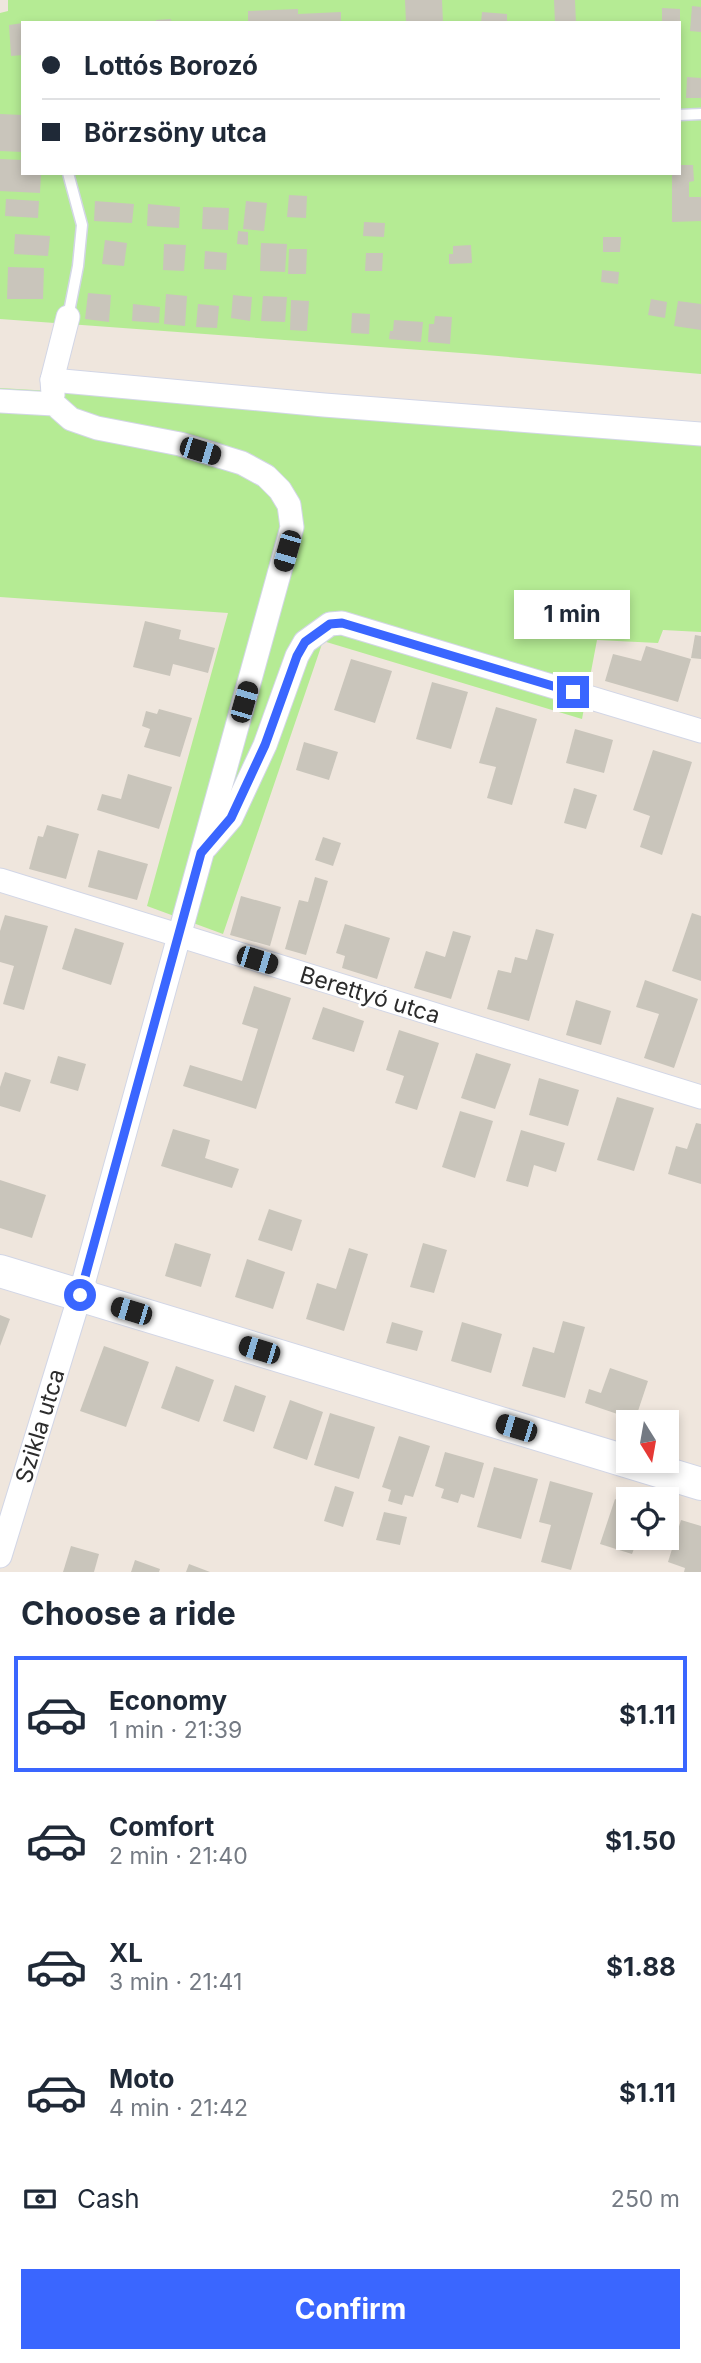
<!DOCTYPE html>
<html lang="en">
<head>
<meta charset="utf-8">
<style>
  :root { --surface:#fff; --page:#f2f2f3; --text:#1f2937; --muted:#747a83; --line:#e0e1e3; --accent:#3a66ff }
  body { margin:0; font-family:Inter,sans-serif; background:var(--page); color:var(--text); height:100vh; display:flex; flex-direction:column; font-size:26px; white-space:nowrap }
  * { box-sizing:border-box; margin:0 }
  p { font-size:23px; color:var(--muted) }
  .icon { flex:none; width:38px; height:38px; fill:none; stroke:currentColor; stroke-width:2; stroke-linecap:round; stroke-linejoin:round }
  .map { position:relative; height:1572px; overflow:hidden }
  .panel { display:flex; flex-direction:column; background:var(--surface); flex:1 }
  .panel>* { flex:none }
  .hud { position:absolute; left:21px; top:21px; width:660px; height:154px; border-radius:0px; box-shadow:0 4px 10px #0003; display:grid; align-content:center; height:154px; padding:0 21px; background:var(--surface) }
  .needle { width:46px; rotate:169deg }
  .controls { position:absolute; left:616px; top:1410px; display:grid; gap:14px }
  .controls a { display:grid; place-items:center; width:63px; height:63px; border-radius:0px; background:var(--surface); box-shadow:0 4px 10px #0003; font-size:35px }
  .end { position:absolute; width:32px; height:32px; margin:-16px; border:9px solid #3a66ff; background:#fff; box-shadow:0 0 0 4px #fff }
  .from { border-radius:50% }
  .bubble { position:absolute; height:49px; border-radius:0px; background:var(--surface); box-shadow:0 4px 10px #0003; font-size:23px; font-weight:700; line-height:49px; text-align:center }
  .car { position:absolute; width:21px; height:42px; margin:-21px -10px; border-radius:9px; box-shadow:0 0 5px 2px #0007; background:linear-gradient(#222 24%,#8ab4d8 0 40%,#222 0 76%,#8ab4d8 0 86%,#222 0) }
  .hud b { display:flex; align-items:center; gap:24px; height:66px; font-size:26px }
  .hud b+b { border-top:2px solid var(--line) }
  .hud i { width:18px; height:18px; background:var(--text) }
  ul { padding:0; list-style:none }
  li { display:flex; align-items:center; gap:21px; height:116px; margin:0 14px 10px; padding:0 7px; border:4px solid transparent; border-radius:0px }
  li div { flex:1 }
  li b { display:block; font-size:26px }
  li em { font-style:normal; font-weight:700 }
  li.active { border-color:var(--accent) }
  li>.icon { width:63px; height:63px; stroke-width:1.5 }
  h2 { padding:0 21px; font-size:32px; line-height:84px }
  .pay { display:flex; align-items:center; gap:18px; height:77px; padding:0 21px; font-size:26px }
  .pay p { margin-inline-start:auto }
  .cta { display:flex; gap:14px; margin-top:auto; padding:14px 21px }
  .cta a { flex:1; height:80px; border-radius:0px; background:var(--accent); color:#fff; font-size:28px; font-weight:700; line-height:80px; text-align:center }
  .map>svg:first-child { display:block }
</style>
</head>
<body>
<div class="map">
<svg width="701" height="1572" viewBox="0 0 701 1572">
  <rect width="100%" height="100%" fill="#efe6dd"/>
  <g fill="#b5eb94" fill-rule="evenodd">
    <path d="M8,0H701V374L475,354L0,319V13L8,11ZM23,23H679V173H23Z"/>
    <polygon points="0,388 701,429 701,632 663,630 658,643 597,640 582,719 323,641 223,934 147,906 228,613 0,597"/>
  </g>
  <g fill="#c9c5bb">
    <polygon points="405,0 442,0 443,23 406,23"/>
    <polygon points="554,0 575,0 576,23 555,23"/>
    <polygon points="692,6 701,7 701,32 690,31"/>
    <polygon points="662,8 680,9 680,23 662,23"/>
    <polygon points="298,9 298,14 341,12 341,23 248,23 248,11"/>
    <polygon points="482,12 507,14 507,23 481,23"/>
    <polygon points="171,19 171,23 156,23 156,20"/>
    <polygon points="23,23 23,55 11,56 9,25"/>
    <polygon points="687,77 701,78 701,98 686,98"/>
    <polygon points="0,114 23,115 23,152 0,151"/>
    <polygon points="0,159 23,160 23,173 41,173 40,193 0,191"/>
    <polygon points="679,165 693,165 694,181 689,182 689,197 701,197 701,221 672,222 672,173 679,173"/>
    <polygon points="289,195 307,196 306,218 287,217"/>
    <polygon points="6,199 39,201 38,218 5,216"/>
    <polygon points="95,201 134,204 132,223 94,221"/>
    <polygon points="246,201 267,203 264,231 243,229"/>
    <polygon points="148,204 180,207 179,228 147,226"/>
    <polygon points="203,207 229,208 228,230 202,229"/>
    <polygon points="364,222 385,223 384,237 363,236"/>
    <polygon points="238,231 248,232 248,245 237,244"/>
    <polygon points="15,234 50,236 48,256 14,254"/>
    <polygon points="603,237 621,237 620,252 603,252"/>
    <polygon points="105,240 127,243 124,266 102,264"/>
    <polygon points="261,243 287,244 285,272 260,271"/>
    <polygon points="164,244 186,245 184,271 163,270"/>
    <polygon points="471,245 472,263 449,264 449,254 453,254 453,246"/>
    <polygon points="289,249 307,249 306,274 288,274"/>
    <polygon points="205,251 227,253 226,270 204,269"/>
    <polygon points="366,253 383,253 382,271 365,271"/>
    <polygon points="8,267 44,268 43,299 7,299"/>
    <polygon points="602,270 619,272 618,284 601,282"/>
    <polygon points="88,293 111,295 109,322 85,319"/>
    <polygon points="166,294 187,296 185,326 164,324"/>
    <polygon points="233,295 252,297 250,321 231,318"/>
    <polygon points="263,296 287,297 285,322 261,321"/>
    <polygon points="651,299 667,302 665,318 648,315"/>
    <polygon points="291,300 309,301 307,331 290,330"/>
    <polygon points="678,301 701,304 701,330 674,326"/>
    <polygon points="133,304 160,307 159,323 132,321"/>
    <polygon points="198,304 219,306 217,328 196,327"/>
    <polygon points="352,313 370,314 369,334 351,333"/>
    <polygon points="435,316 452,317 450,344 428,342 429,324 434,324"/>
    <polygon points="394,320 423,322 421,342 389,339 390,331 393,331"/>
    <polygon points="145,621 181,630 179,639 215,648 208,673 173,664 170,676 133,667"/>
    <polygon points="695,635 701,636 701,659 691,658"/>
    <polygon points="646,646 691,659 678,702 605,681 613,654 641,661"/>
    <polygon points="351,659 392,671 375,723 334,710"/>
    <polygon points="432,682 468,692 451,749 416,739"/>
    <polygon points="496,707 537,719 512,805 487,798 496,767 479,763"/>
    <polygon points="159,709 192,718 180,757 144,747 150,729 142,726 146,711 157,714"/>
    <polygon points="575,729 613,740 604,773 566,763"/>
    <polygon points="304,742 338,752 329,780 296,770"/>
    <polygon points="653,750 692,762 662,855 640,847 650,816 633,810"/>
    <polygon points="128,774 172,787 159,829 97,810 102,794 121,799"/>
    <polygon points="574,788 597,795 586,829 564,823"/>
    <polygon points="47,825 79,834 66,879 29,869 38,836 43,837"/>
    <polygon points="323,837 341,843 333,866 315,860"/>
    <polygon points="98,850 148,864 137,900 88,887"/>
    <polygon points="315,877 328,881 306,955 285,949 299,900 308,902"/>
    <polygon points="241,896 281,907 270,946 230,935"/>
    <polygon points="692,913 701,916 701,981 672,971"/>
    <polygon points="5,915 48,926 24,1010 3,1004 14,966 0,962 0,931"/>
    <polygon points="345,924 390,938 377,979 342,968 345,956 336,953"/>
    <polygon points="75,928 124,943 111,985 62,969"/>
    <polygon points="536,929 554,934 529,1021 487,1009 498,970 511,973 515,957 527,960"/>
    <polygon points="453,931 471,936 451,999 414,988 426,951 445,957"/>
    <polygon points="645,980 698,999 674,1068 644,1058 659,1014 636,1007"/>
    <polygon points="254,986 291,998 256,1109 183,1086 190,1065 242,1081 258,1029 242,1024"/>
    <polygon points="576,1000 611,1011 601,1045 566,1035"/>
    <polygon points="323,1007 364,1021 354,1052 312,1039"/>
    <polygon points="399,1030 439,1043 417,1110 395,1103 404,1076 386,1070"/>
    <polygon points="476,1053 511,1064 495,1109 461,1098"/>
    <polygon points="58,1056 86,1064 78,1091 50,1083"/>
    <polygon points="5,1072 31,1080 20,1112 0,1106 0,1087"/>
    <polygon points="539,1078 579,1090 568,1126 529,1115"/>
    <polygon points="617,1097 654,1108 634,1171 597,1160"/>
    <polygon points="460,1111 493,1121 475,1178 442,1167"/>
    <polygon points="696,1123 701,1124 701,1184 668,1174 676,1146 687,1149"/>
    <polygon points="173,1129 210,1140 205,1158 239,1169 232,1188 161,1166"/>
    <polygon points="521,1130 565,1143 556,1172 534,1165 528,1187 506,1181"/>
    <polygon points="0,1180 46,1195 32,1238 0,1228"/>
    <polygon points="269,1209 302,1220 292,1251 258,1240"/>
    <polygon points="175,1243 211,1254 201,1287 165,1276"/>
    <polygon points="423,1243 447,1250 434,1293 410,1287"/>
    <polygon points="349,1248 368,1254 344,1331 306,1319 317,1283 336,1289"/>
    <polygon points="247,1259 285,1272 273,1309 235,1297"/>
    <polygon points="0,1315 10,1319 0,1346"/>
    <polygon points="563,1321 585,1327 565,1398 522,1386 533,1347 554,1353"/>
    <polygon points="392,1322 423,1331 417,1351 386,1343"/>
    <polygon points="462,1322 502,1334 491,1373 451,1361"/>
    <polygon points="104,1346 149,1362 126,1427 80,1411"/>
    <polygon points="176,1366 214,1380 199,1422 161,1408"/>
    <polygon points="610,1368 648,1381 635,1420 585,1403 589,1389 601,1393"/>
    <polygon points="235,1385 266,1396 254,1432 223,1421"/>
    <polygon points="290,1400 323,1412 307,1460 273,1448"/>
    <polygon points="330,1413 375,1427 359,1479 314,1465"/>
    <polygon points="399,1436 430,1446 413,1497 405,1495 402,1505 388,1501 391,1490 382,1487"/>
    <polygon points="445,1452 484,1463 474,1498 461,1494 458,1503 441,1498 444,1489 435,1486"/>
    <polygon points="494,1467 538,1479 521,1539 477,1527"/>
    <polygon points="550,1481 593,1493 571,1570 541,1562 551,1525 539,1522"/>
    <polygon points="335,1486 354,1492 343,1527 324,1521"/>
    <polygon points="615,1499 628,1504 628,1538 638,1538 632,1554 600,1544"/>
    <polygon points="384,1512 407,1517 400,1545 376,1540"/>
    <polygon points="681,1520 701,1526 701,1572 684,1572 685,1568 668,1562"/>
    <polygon points="71,1546 99,1554 94,1572 63,1572"/>
    <polygon points="135,1560 160,1569 159,1572 131,1572"/>
    <polygon points="189,1564 210,1572 186,1572"/>
  </g>
  <g fill="none" stroke-linecap="round" stroke-linejoin="round">
    <g stroke="#d2d6e6" stroke-width="13">
      <g id="lane">
        <polyline points="679,115 701,114"/>
        <polyline points="68,317 78,266 82,225 68,173"/>
      </g>
    </g>
    <g stroke="#d2d6e6" stroke-width="25">
      <g id="street">
        <polyline points="52,380 324,405 701,434"/>
        <polyline points="53,394 52,380 68,317"/>
        <polyline points="0,401 54,404 71,419 97,428 180,444 242,463 266,476 280,490 289,505 292,527 80,1295 0,1556"/>
        <polyline points="206,847 231,818 265,745 297,656 305,642 330,624 342,623 701,731"/>
        <polyline points="0,880 701,1097"/>
      </g>
    </g>
    <g stroke="#d2d6e6" stroke-width="34">
      <polyline id="secondary" points="0,1271 701,1484"/>
    </g>
    <use href="#lane" stroke="#fff" stroke-width="10"/>
    <use href="#street" stroke="#fff" stroke-width="23"/>
    <use href="#secondary" stroke="#fff" stroke-width="32"/>
  </g>
  <g fill="none" stroke-linecap="round" stroke-linejoin="round">
    <polyline stroke="#3a66ff" stroke-width="9" points="80,1295 201,853 231,818 265,745 297,656 305,642 330,624 342,623 573,692"/>
  </g>
  <g text-anchor="middle" dominant-baseline="central" stroke-width="5" stroke-linejoin="round" paint-order="stroke">
    <g font-size="23" fill="#2c2c2c" stroke="#fff">
      <text transform="translate(370 995) rotate(17)">Berettyó utca</text>
      <text transform="translate(40 1426) rotate(-73)">Szikla utca</text>
    </g>
  </g>
</svg>
<div class="controls">
<a><svg class="needle" viewBox="-14 -14 28 28"><path d="M0-13l5 13h-10z" fill="#e53935"/><path d="M0 13l5-13h-10z" fill="#747a83"/></svg></a>
<a><svg class="icon" aria-label="locate" viewBox="0 0 24 24"><circle cx="12" cy="12" r="6"/><path d="M12 2v4M12 18v4M2 12h4M18 12h4"/></svg></a>
</div>
<i class="end from" style="left:80px;top:1295px"></i>
<i class="end" style="left:573px;top:692px"></i>
<div class="bubble" style="left:514px;top:590px;width:116px">1 min</div>
<i class="car" style="left:200px;top:451px;rotate:107deg"></i>
<i class="car" style="left:287px;top:551px;rotate:196deg"></i>
<i class="car" style="left:244px;top:702px;rotate:16deg"></i>
<i class="car" style="left:257px;top:960px;rotate:107deg"></i>
<i class="car" style="left:131px;top:1311px;rotate:287deg"></i>
<i class="car" style="left:259px;top:1350px;rotate:287deg"></i>
<i class="car" style="left:516px;top:1428px;rotate:287deg"></i>
<div class="hud">
<b><i class="from"></i>Lottós Borozó</b>
<b><i></i>Börzsöny utca</b>
</div>
</div>
<section class="panel">
<h2>Choose a ride</h2>
<ul>
<li class="active"><svg class="icon" aria-label="car" viewBox="0 0 24 24"><path d="M5 17H2v-5l4-1 3-4h7l3 4 3 1v5h-3M9 17h6M6 11h13"/><circle cx="7" cy="17" r="2"/><circle cx="17" cy="17" r="2"/></svg><div><b>Economy</b><p>1 min · 21:39</p></div><em>$1.11</em></li>
<li><svg class="icon" aria-label="car" viewBox="0 0 24 24"><path d="M5 17H2v-5l4-1 3-4h7l3 4 3 1v5h-3M9 17h6M6 11h13"/><circle cx="7" cy="17" r="2"/><circle cx="17" cy="17" r="2"/></svg><div><b>Comfort</b><p>2 min · 21:40</p></div><em>$1.50</em></li>
<li><svg class="icon" aria-label="car" viewBox="0 0 24 24"><path d="M5 17H2v-5l4-1 3-4h7l3 4 3 1v5h-3M9 17h6M6 11h13"/><circle cx="7" cy="17" r="2"/><circle cx="17" cy="17" r="2"/></svg><div><b>XL</b><p>3 min · 21:41</p></div><em>$1.88</em></li>
<li><svg class="icon" aria-label="car" viewBox="0 0 24 24"><path d="M5 17H2v-5l4-1 3-4h7l3 4 3 1v5h-3M9 17h6M6 11h13"/><circle cx="7" cy="17" r="2"/><circle cx="17" cy="17" r="2"/></svg><div><b>Moto</b><p>4 min · 21:42</p></div><em>$1.11</em></li>
</ul>
<div class="pay"><svg class="icon" aria-label="cash" viewBox="0 0 24 24"><path d="M3 7h18v10H3z"/><circle cx="12" cy="12" r="2"/></svg>Cash<p>250 m</p></div>
<div class="cta"><a>Confirm</a></div>
</section>
</body>
</html>
